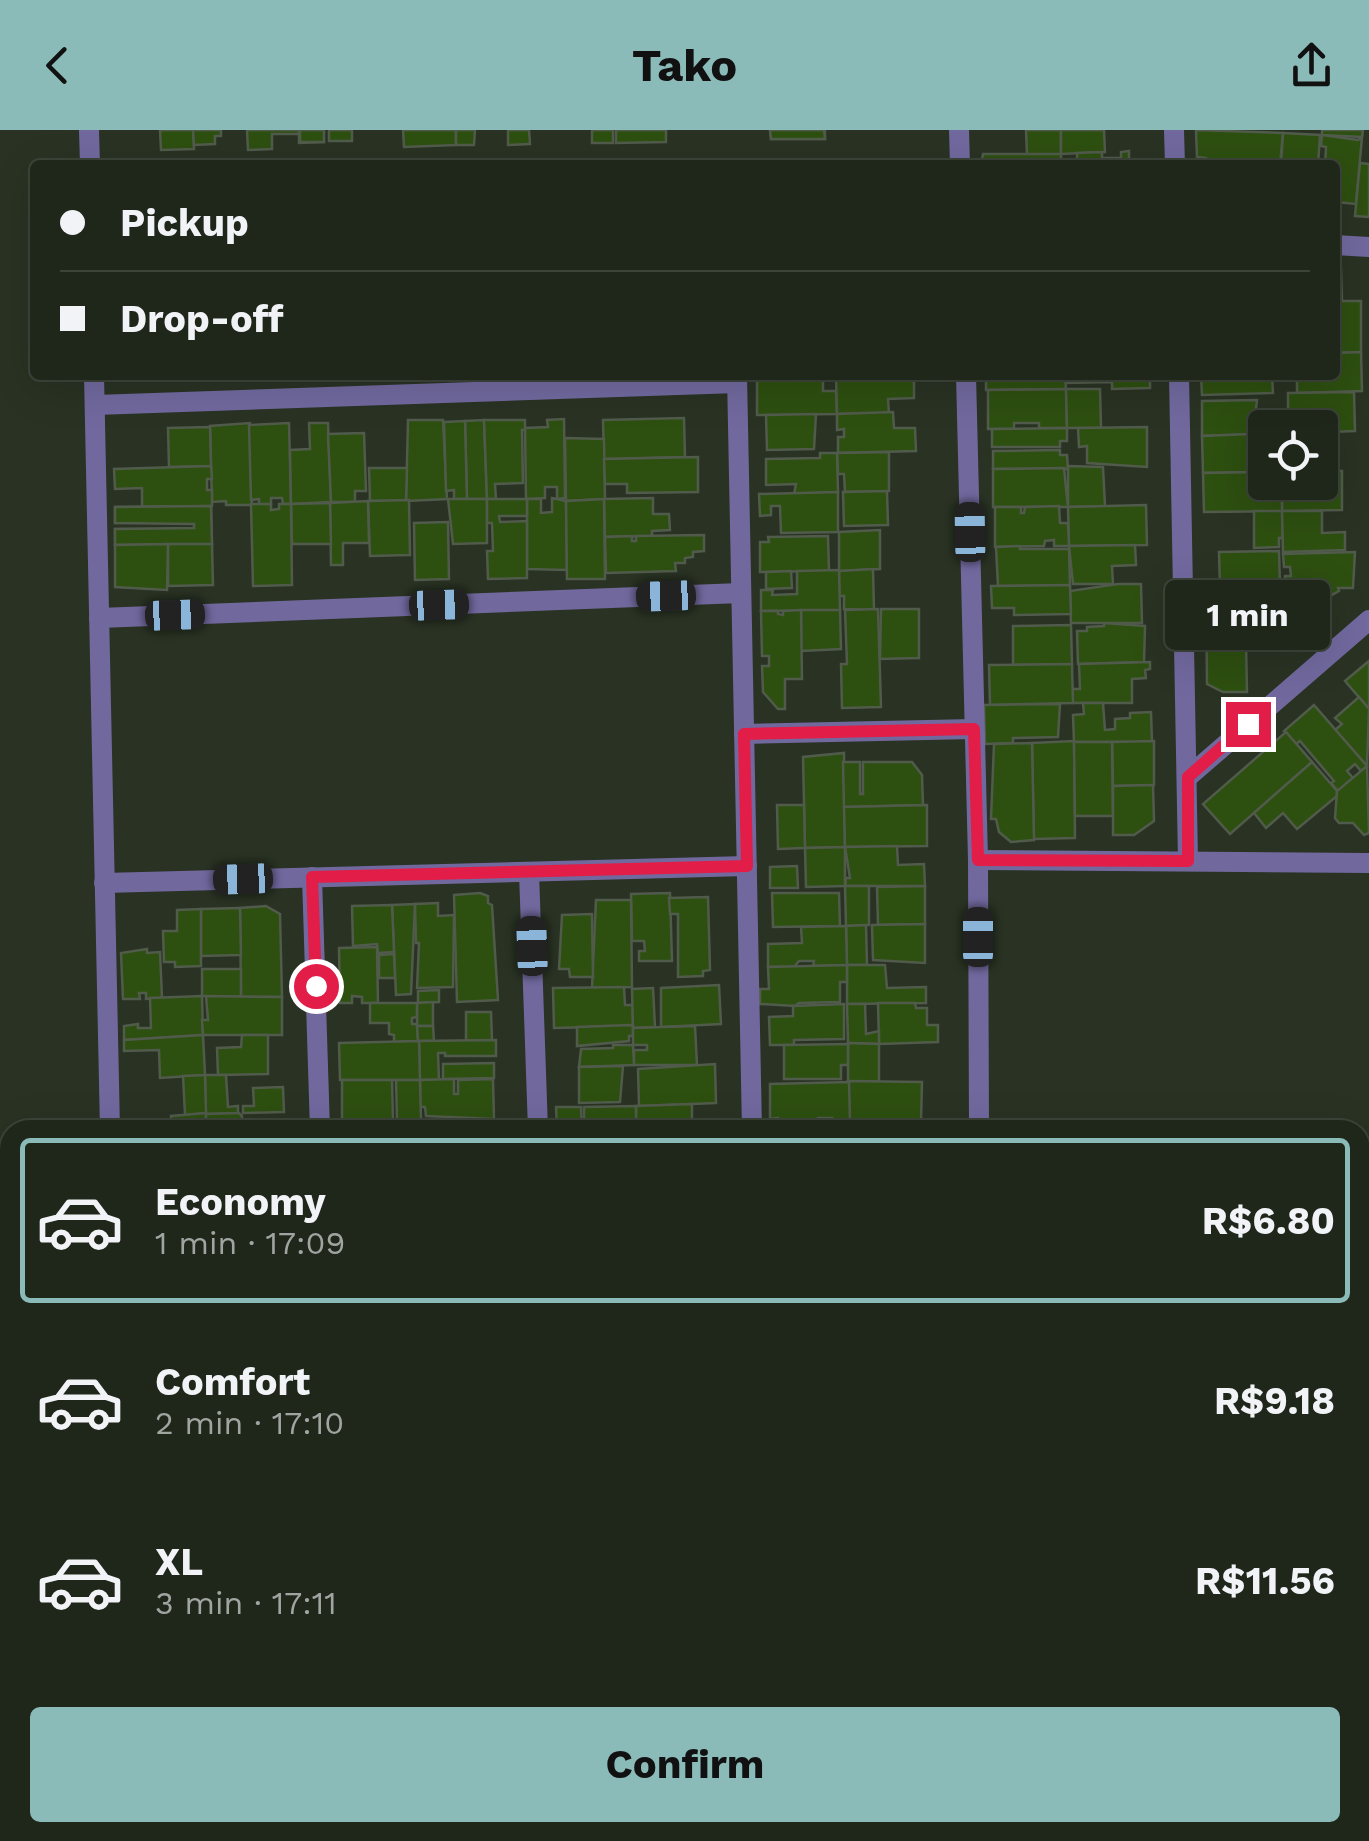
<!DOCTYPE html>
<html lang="en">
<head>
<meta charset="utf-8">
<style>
  :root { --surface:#1f261a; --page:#272e23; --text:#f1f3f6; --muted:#a1a5a2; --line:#3c4339; --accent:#8bbbb9 }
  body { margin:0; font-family:"Work Sans",sans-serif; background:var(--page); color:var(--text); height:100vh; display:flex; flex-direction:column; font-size:38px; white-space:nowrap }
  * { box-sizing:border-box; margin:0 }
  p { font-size:32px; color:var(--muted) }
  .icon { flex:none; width:55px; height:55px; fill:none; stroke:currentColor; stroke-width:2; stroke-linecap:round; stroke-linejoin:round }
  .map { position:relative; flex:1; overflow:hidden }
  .sheet { position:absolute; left:0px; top:990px; width:1370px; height:722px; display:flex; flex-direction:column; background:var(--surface); border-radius:30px 30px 0 0; box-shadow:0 10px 40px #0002,0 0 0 2px var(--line) }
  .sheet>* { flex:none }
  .banner { position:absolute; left:30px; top:30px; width:1310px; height:220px; border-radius:10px; box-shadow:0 10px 40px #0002,0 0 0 2px var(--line); display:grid; align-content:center; height:220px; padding:0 30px; background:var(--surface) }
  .controls { position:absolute; left:1248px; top:280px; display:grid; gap:20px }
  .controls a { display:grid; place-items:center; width:90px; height:90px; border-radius:10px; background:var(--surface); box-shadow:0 10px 40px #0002,0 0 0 2px var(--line); font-size:50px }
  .end { position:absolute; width:45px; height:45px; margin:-22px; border:12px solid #e11d48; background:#fff; box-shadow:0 0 0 5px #fff }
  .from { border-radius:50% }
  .bubble { position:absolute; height:70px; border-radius:10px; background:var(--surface); box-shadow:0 10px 40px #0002,0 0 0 2px var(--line); font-size:32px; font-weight:700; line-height:70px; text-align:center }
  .car { position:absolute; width:30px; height:60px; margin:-30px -15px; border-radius:12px; box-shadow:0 0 8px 2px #0007; background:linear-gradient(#222 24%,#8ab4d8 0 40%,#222 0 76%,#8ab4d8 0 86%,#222 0) }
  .banner b { display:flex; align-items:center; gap:35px; height:95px; font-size:38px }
  .banner b+b { border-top:2px solid var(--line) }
  .banner i { width:25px; height:25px; background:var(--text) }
  ul { padding:18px 0 0; list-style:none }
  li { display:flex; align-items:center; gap:30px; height:165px; margin:0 20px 15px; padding:0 10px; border:5px solid transparent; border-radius:10px }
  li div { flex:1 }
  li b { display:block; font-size:38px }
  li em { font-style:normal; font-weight:700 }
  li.selected { border-color:var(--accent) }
  li>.icon { width:90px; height:90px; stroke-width:1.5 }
  .action { display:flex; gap:20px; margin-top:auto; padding:20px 30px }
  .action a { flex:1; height:115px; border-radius:10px; background:var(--accent); color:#111; font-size:40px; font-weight:700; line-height:115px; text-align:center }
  header { display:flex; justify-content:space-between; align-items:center; height:130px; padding:0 30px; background:var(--accent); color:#111; font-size:45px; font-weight:700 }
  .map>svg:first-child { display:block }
</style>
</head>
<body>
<header><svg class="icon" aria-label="back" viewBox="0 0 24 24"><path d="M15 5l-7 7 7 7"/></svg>Tako<svg class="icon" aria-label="share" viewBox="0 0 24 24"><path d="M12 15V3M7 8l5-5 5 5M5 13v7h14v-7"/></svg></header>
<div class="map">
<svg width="1369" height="1711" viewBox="0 0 1369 1711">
  <rect width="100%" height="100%" fill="#293223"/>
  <g fill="#2d4f10" stroke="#515b4b" stroke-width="2.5">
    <polygon points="160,0 193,0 194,19 161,20"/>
    <polygon points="193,0 221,0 221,6 215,6 215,14 194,15"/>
    <polygon points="247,0 299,0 299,4 272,4 272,19 248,20"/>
    <polygon points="299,0 323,0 324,12 299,13"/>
    <rect x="300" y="0" width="24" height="12"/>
    <rect x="329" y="0" width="23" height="11"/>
    <polygon points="403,0 456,0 456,15 404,17"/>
    <polygon points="456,0 475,0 474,15 456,15"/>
    <polygon points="508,0 529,0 530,14 508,15"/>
    <rect x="592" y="0" width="21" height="13"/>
    <polygon points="616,0 666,0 666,12 616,13"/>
    <polygon points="770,0 825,0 825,9 771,9"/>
    <polygon points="770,0 824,0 825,9 771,9"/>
    <polygon points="1026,0 1061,0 1061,24 1027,25"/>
    <polygon points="1061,0 1104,0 1105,22 1061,24"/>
    <polygon points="1196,0 1283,3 1280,35 1246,32 1246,35 1205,35 1206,28 1197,27"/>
    <polygon points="1322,0 1363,0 1362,7 1322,5"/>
    <polygon points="1283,3 1320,5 1318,35 1281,35"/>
    <polygon points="1322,5 1358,10 1362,7 1356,74 1336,72 1335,35 1325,35 1326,17 1321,16"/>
    <polygon points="1129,21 1129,35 1077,35 1077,23 1102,22 1102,28 1121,28 1121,22"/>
    <polygon points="983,24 1061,24 1061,35 981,35"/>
    <polygon points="1360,33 1369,34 1369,87 1355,86"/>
    <polygon points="1335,140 1341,140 1342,171 1361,171 1361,222 1335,223"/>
    <polygon points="1361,222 1362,261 1297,263 1297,248 1290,248 1290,245 1335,245 1335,223"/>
    <polygon points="757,245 783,245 783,251 823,250 823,261 836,261 837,284 757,285"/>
    <polygon points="914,245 914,268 888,269 889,283 837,284 836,246"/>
    <polygon points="986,245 1065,245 1066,259 986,260"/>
    <polygon points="1065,245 1150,245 1150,258 1112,259 1112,252 1066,253"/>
    <polygon points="1201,245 1272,245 1273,263 1202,265"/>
    <polygon points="1066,259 1067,298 1039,298 1039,293 1014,293 1014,299 988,299 988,260"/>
    <polygon points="1066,259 1100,259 1101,298 1067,298"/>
    <polygon points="1354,262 1355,301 1331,302 1331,297 1288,298 1288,263"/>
    <polygon points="1257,270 1253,304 1202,306 1202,271"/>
    <polygon points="893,282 894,298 915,298 916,321 838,323 838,307 844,307 844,299 837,300 837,284"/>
    <polygon points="816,284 814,319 767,320 766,285"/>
    <polygon points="684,288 685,327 604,329 603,290"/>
    <polygon points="564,289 565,368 557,369 557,357 545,357 545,368 526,369 525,298 548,297 547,290"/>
    <polygon points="408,290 443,290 447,369 406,371"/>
    <polygon points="484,290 487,369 467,369 465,291"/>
    <polygon points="484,290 525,290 525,300 522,300 523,353 495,354 496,369 487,369"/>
    <polygon points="465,291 467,369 454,369 454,360 446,361 444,292"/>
    <polygon points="250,293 252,375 226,375 226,371 212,372 210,296"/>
    <polygon points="289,293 291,374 283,374 282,368 271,368 271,374 259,375 259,369 251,370 249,295"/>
    <polygon points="309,293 328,293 331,372 291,374 290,320 310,319"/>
    <polygon points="210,297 211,336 169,337 168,298"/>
    <polygon points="1147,297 1147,337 1087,333 1087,316 1079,317 1078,298"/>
    <polygon points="1067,298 1067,311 1060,311 1060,317 992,317 992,299"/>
    <polygon points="1320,302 1336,302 1337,341 1320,341"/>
    <polygon points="364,303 366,361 355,361 355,372 331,372 328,304"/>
    <polygon points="1251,304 1252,342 1203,343 1202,306"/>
    <polygon points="565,308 604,309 605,369 566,371"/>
    <polygon points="1060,320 1060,325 1067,325 1068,339 993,339 993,321"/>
    <polygon points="889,322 889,361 845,362 844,344 838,344 837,323"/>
    <polygon points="820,323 837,323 838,362 794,364 796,354 766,355 766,329 820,328"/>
    <polygon points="698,327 698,362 627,363 627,354 605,354 604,329"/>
    <polygon points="211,336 212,349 207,349 207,360 212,360 212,376 142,377 142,358 115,359 114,339"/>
    <polygon points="1068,336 1103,337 1105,376 1068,377"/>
    <polygon points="369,338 407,338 406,371 370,371"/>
    <polygon points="1064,338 1068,377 993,377 993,339"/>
    <polygon points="1320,341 1342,341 1342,380 1282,381 1282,354 1320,352"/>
    <polygon points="1260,342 1260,358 1282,358 1282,381 1204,382 1203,343"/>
    <polygon points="887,361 888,395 844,396 843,362"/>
    <polygon points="838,362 838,402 781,403 780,376 771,376 771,385 760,386 759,364"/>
    <polygon points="552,368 566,371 567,440 527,439 527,369 541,369 541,383 552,382"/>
    <polygon points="653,368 653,384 669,384 670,400 652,401 652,406 605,407 604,369"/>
    <polygon points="448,369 487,369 487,413 453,414"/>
    <polygon points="487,369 527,369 527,386 499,386 500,392 527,391 527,448 488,449 487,421 493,421 492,393 487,393"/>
    <polygon points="604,369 605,449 567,449 566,371"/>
    <polygon points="409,370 410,425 370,426 368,371"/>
    <polygon points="368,371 369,413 343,413 343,435 331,435 330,373"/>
    <polygon points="330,373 331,414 292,414 291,374"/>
    <polygon points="251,374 271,374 271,380 279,379 279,374 291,374 292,455 253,456"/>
    <polygon points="1146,375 1147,415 1069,416 1068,377"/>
    <polygon points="211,376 212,414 115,415 115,399 195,399 194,383 189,383 189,392 115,393 115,377"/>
    <polygon points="211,376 212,414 115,415 115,399 194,398 194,394 115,393 115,377"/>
    <polygon points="1059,376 1060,393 1068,393 1069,416 1054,416 1054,410 1045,411 1044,416 995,417 995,377 1021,377 1021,383 1024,383 1025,377"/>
    <polygon points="1254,381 1282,381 1283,408 1279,408 1279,417 1254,418"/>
    <polygon points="1282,381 1322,381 1322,403 1345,402 1345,420 1283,422"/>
    <polygon points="448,392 449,449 415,450 414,393"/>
    <polygon points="880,400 880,439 839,441 839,402"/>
    <polygon points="704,405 704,421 693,422 693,427 685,428 685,433 675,433 676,441 606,443 605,407 632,406 632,411 636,411 636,406"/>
    <polygon points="828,406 829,441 760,442 760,412 769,412 768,407"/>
    <polygon points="168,414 212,414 213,455 168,456"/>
    <polygon points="168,414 167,460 115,457 115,415"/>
    <polygon points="1135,415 1136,435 1112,436 1113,454 1073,454 1069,416"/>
    <polygon points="1020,416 1020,419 1069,419 1070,455 998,456 996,417"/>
    <polygon points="1279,421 1280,456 1220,457 1219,422"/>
    <polygon points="1355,422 1353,458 1338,458 1339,461 1330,466 1300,468 1295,472 1285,460 1285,446 1291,446 1290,437 1284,437 1283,424"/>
    <polygon points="873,439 874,480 844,479 844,466 839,466 839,441"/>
    <polygon points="791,441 792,458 766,459 766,442"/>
    <polygon points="797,441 839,440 840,480 761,481 761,460 773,460 772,465 797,464"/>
    <polygon points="1118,454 1141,454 1142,493 1071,493 1070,461"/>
    <polygon points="1070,455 1071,484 1014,485 1014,478 992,478 991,456"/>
    <polygon points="1285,460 1308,487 1293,500 1282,487 1245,487 1245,461"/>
    <polygon points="1245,461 1247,562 1223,562 1207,554 1206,462"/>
    <polygon points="878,479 881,577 842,578 841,534 847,534 845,480"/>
    <polygon points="881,479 919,479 919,528 880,529"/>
    <polygon points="801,480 840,480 841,519 801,521"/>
    <polygon points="801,480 802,549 785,549 785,579 778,579 763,562 762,536 769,536 769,526 762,526 761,481 778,481 778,484 783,485 783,481"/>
    <polygon points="1104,493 1145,496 1144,532 1078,534 1077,501 1087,501 1087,497 1104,496"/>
    <polygon points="1071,495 1072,534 1013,535 1013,496"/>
    <polygon points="1369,531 1369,579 1345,551"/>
    <polygon points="1150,532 1150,539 1145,540 1146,548 1132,549 1132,573 1073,573 1072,559 1080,559 1079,534"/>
    <polygon points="1072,534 1073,573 990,575 989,535"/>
    <polygon points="1359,567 1369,579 1367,636 1335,600 1342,594 1335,588"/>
    <polygon points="1083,573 1103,573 1105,600 1115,599 1115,589 1130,588 1130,583 1151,582 1152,612 1074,612 1073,585 1084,584"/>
    <polygon points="1060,574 1058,607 1013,608 1013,613 985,614 984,575"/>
    <polygon points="1314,575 1367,636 1361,641 1355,634 1347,641 1353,648 1338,661 1331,653 1334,651 1300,611 1296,614 1284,601"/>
    <polygon points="1286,602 1312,632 1230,704 1203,674"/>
    <polygon points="1074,611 1075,708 1034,709 1032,613"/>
    <polygon points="1154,611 1154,655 1113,656 1112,612"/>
    <polygon points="1074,612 1112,612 1113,686 1075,686"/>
    <polygon points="1032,613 1034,710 1011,712 999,702 996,689 991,689 994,614"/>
    <polygon points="844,623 845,717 805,718 803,627"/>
    <polygon points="843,632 860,632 860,664 863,664 863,632 912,632 922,645 923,675 844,677"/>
    <polygon points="1312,632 1337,661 1337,666 1297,699 1283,683 1266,698 1254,683"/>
    <polygon points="1367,636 1369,703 1364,705 1353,693 1339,693 1335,688 1337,661"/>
    <polygon points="1153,655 1154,691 1134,705 1113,705 1113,656"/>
    <polygon points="777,675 804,675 805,718 778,719"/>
    <polygon points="927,675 927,716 845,717 844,677"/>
    <polygon points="897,716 898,735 924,734 925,756 845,756 846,748 850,748 845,717"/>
    <polygon points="845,717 845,756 806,757 805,718"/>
    <polygon points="797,736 798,758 770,758 770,737"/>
    <polygon points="845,756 869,756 869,795 846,796"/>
    <polygon points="925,756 925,794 878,795 877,757"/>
    <polygon points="480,763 488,766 488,773 492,775 498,870 457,872 454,765"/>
    <polygon points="670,763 672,831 639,831 639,821 645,821 644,811 632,811 631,764"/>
    <polygon points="772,763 839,763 840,796 773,797"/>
    <polygon points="708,767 710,840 703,841 703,846 678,847 678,784 670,784 669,768"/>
    <polygon points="596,770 631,770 632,857 592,858"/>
    <polygon points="438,773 438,786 454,785 453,857 417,858 419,813 416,813 415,774"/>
    <polygon points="415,774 411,864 396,865 392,775"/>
    <polygon points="392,775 394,822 378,823 377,814 353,816 352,776"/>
    <polygon points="266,776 280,784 282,867 241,867 240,778"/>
    <polygon points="240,778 241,825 201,826 201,779"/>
    <polygon points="201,779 201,836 175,837 175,832 164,832 163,801 177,801 177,780"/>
    <polygon points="592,784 593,847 570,847 569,839 559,839 562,785"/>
    <polygon points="925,794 925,833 873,830 872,795"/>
    <polygon points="866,795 867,835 847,835 846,796"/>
    <polygon points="846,796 847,835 813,836 814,831 799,831 794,837 768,837 768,814 802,813 801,797"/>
    <polygon points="377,817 378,873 362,873 362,867 352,866 352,873 340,873 339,818"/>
    <polygon points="147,819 147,823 160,822 162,868 146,869 146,863 139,863 140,869 123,869 121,823"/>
    <polygon points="394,824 395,848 379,848 379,825"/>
    <polygon points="847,835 885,835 887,858 926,857 926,873 847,874"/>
    <polygon points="847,835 847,852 840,852 840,872 799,873 795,876 760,874 760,859 769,859 768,837"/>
    <polygon points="202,839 241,839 241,867 202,866"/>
    <polygon points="719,855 721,894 661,897 661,858"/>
    <polygon points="624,857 625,875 633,875 633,896 554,898 553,858"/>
    <polygon points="653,858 655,897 633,898 632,859"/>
    <polygon points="439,860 439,872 418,873 418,861"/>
    <polygon points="202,866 203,905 124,910 124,896 138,894 138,898 151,898 150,868"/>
    <polygon points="206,866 282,867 282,905 203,905 202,890 208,890"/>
    <polygon points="433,872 433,896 417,896 417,873"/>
    <polygon points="370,873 417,873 417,887 412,888 412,894 417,894 418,911 394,912 394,905 389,904 389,893 370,893"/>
    <polygon points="878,873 915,873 916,878 927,878 927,895 938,895 938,912 879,914"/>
    <polygon points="844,874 844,909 794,910 794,915 770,915 769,887 793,886 793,876"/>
    <polygon points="847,874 865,874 866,904 879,901 879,914 848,913"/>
    <polygon points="466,882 491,882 492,910 466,911"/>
    <polygon points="630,895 633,896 633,906 629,906 629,911 577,916 577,897"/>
    <polygon points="417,896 433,896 434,911 418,911"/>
    <polygon points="695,896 697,935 634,935 634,920 647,920 647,915 633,915 633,898"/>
    <polygon points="203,905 205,945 160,948 159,920 124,921 124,910"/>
    <polygon points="242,905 268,905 268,944 218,945 217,918 241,917"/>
    <polygon points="496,910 496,926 445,926 445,923 438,923 439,950 420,950 419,911"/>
    <polygon points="419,911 420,950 340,950 339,913"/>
    <polygon points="848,913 879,914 879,952 848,951"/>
    <polygon points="848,914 848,935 841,935 841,949 784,949 784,915"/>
    <polygon points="613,915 633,915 634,935 579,937 581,919 613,918"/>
    <polygon points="494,933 494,948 443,949 443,934"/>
    <polygon points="715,934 716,973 639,976 638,939"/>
    <polygon points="623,936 620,972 579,973 579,937"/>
    <polygon points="205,945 226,945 228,977 238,976 238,983 206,984"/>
    <polygon points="205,945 206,983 185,985 183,946"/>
    <polygon points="454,949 454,964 458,964 458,950 493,949 494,989 426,986 425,977 420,977 420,950"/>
    <polygon points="342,950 392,950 393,990 342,991"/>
    <polygon points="396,950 420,950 421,989 397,990"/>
    <polygon points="848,951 922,952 921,991 850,993"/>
    <polygon points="849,952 850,992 832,992 832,988 818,988 818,992 779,994 778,988 770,989 770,954"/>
    <polygon points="283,957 284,982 243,983 243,976 254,976 253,958"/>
    <polygon points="692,974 692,1000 636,1000 636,976"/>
    <polygon points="636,976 636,992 625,992 626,998 636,1000 584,1000 584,977"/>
    <polygon points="556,977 581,977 582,1000 557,1000"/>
    <polygon points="206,983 206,1000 172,1000 171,986"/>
    <polygon points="239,983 242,986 241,1000 206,1000 206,984"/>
    <polygon points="416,990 416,1000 342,1000 342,991"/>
    <polygon points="927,990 931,991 932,1000 850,1000 850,993 865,993 866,998 888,997"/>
    <polygon points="843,992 843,1000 780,1000 780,994"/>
    <polygon points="1360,1370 1366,1370 1362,1400 1369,1401 1367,1442 1360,1441"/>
    <polygon points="1360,1441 1369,1442 1369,1474 1360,1474"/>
    <polygon points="1360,1474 1369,1474 1369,1515 1360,1514"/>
    <polygon points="1360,1514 1369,1515 1369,1553 1360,1552"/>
    <polygon points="1360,1552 1369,1553 1369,1586 1360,1585"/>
    <rect x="1360" y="1591" width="9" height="39"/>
    <polygon points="1360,1630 1369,1630 1369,1646 1363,1645 1362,1662 1366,1663 1366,1648 1369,1648 1369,1670 1360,1669"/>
    <polygon points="1360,1669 1369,1670 1369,1710 1321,1706 1321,1702 1360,1702"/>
    <polygon points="148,1702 222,1702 222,1708 148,1709"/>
    <polygon points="1270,1703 1321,1706 1321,1711 1270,1711"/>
    <polygon points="370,1704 405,1707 460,1710 357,1711"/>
  </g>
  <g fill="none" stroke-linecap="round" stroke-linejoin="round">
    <g stroke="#71699e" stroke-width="20">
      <polyline points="89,0 90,35"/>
      <polyline points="959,0 960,35"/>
      <polyline points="1174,0 1175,35"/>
      <polyline points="1335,115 1369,117"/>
      <polyline points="94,245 110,1000"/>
      <polyline points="737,245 752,1000"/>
      <polyline points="966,245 978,730 979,1000"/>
      <polyline points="1179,245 1188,731"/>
      <polyline points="95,275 737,253"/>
      <polyline points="99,488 741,463"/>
      <polyline points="744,604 974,599"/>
      <polyline points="1188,647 1369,490"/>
      <polyline points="978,730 1369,733"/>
      <polyline points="529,742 538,1000"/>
      <polyline points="312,747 320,1000"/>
      <polyline points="104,753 747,736"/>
      <polyline points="1360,1299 1369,1295"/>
      <polyline points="124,1702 124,1711"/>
      <polyline points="336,1702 336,1711"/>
      <polyline points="789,1702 937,1711"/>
      <polyline points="1006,1711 1006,1702"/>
      <polyline points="1222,1711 1222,1702"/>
    </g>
  </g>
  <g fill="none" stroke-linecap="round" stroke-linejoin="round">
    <polyline stroke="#e11d48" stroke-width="12" points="316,856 312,747 747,736 744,604 974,599 978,730 1188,731 1188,647 1248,594"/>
  </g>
</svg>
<div class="controls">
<a><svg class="icon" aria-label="locate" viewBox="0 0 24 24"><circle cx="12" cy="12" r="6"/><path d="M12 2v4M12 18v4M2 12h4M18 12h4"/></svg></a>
</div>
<i class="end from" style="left:316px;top:856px"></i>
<i class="end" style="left:1248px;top:594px"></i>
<div class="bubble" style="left:1165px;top:450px;width:165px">1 min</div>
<i class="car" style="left:970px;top:402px;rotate:359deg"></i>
<i class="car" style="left:666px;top:466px;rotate:268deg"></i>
<i class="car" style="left:439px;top:475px;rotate:88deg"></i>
<i class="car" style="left:175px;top:485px;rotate:88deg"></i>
<i class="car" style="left:243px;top:749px;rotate:268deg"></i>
<i class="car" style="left:978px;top:807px;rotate:0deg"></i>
<i class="car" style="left:532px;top:816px;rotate:358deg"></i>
<div class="banner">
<b><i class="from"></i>Pickup</b>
<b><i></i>Drop-off</b>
</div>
<section class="sheet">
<ul>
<li class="selected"><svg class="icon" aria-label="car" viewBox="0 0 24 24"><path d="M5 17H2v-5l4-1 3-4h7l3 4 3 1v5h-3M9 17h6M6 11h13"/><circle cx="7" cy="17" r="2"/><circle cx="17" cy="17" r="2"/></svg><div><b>Economy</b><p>1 min · 17:09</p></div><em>R$6.80</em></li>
<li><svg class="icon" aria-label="car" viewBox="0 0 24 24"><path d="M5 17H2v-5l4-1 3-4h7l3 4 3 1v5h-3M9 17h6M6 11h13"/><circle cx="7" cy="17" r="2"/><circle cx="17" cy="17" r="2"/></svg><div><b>Comfort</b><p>2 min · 17:10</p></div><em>R$9.18</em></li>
<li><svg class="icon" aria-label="car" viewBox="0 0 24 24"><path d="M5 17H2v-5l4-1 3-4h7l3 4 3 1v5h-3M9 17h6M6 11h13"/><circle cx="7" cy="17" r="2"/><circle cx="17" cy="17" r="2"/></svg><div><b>XL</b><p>3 min · 17:11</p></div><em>R$11.56</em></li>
</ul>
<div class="action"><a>Confirm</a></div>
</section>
</div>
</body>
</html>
